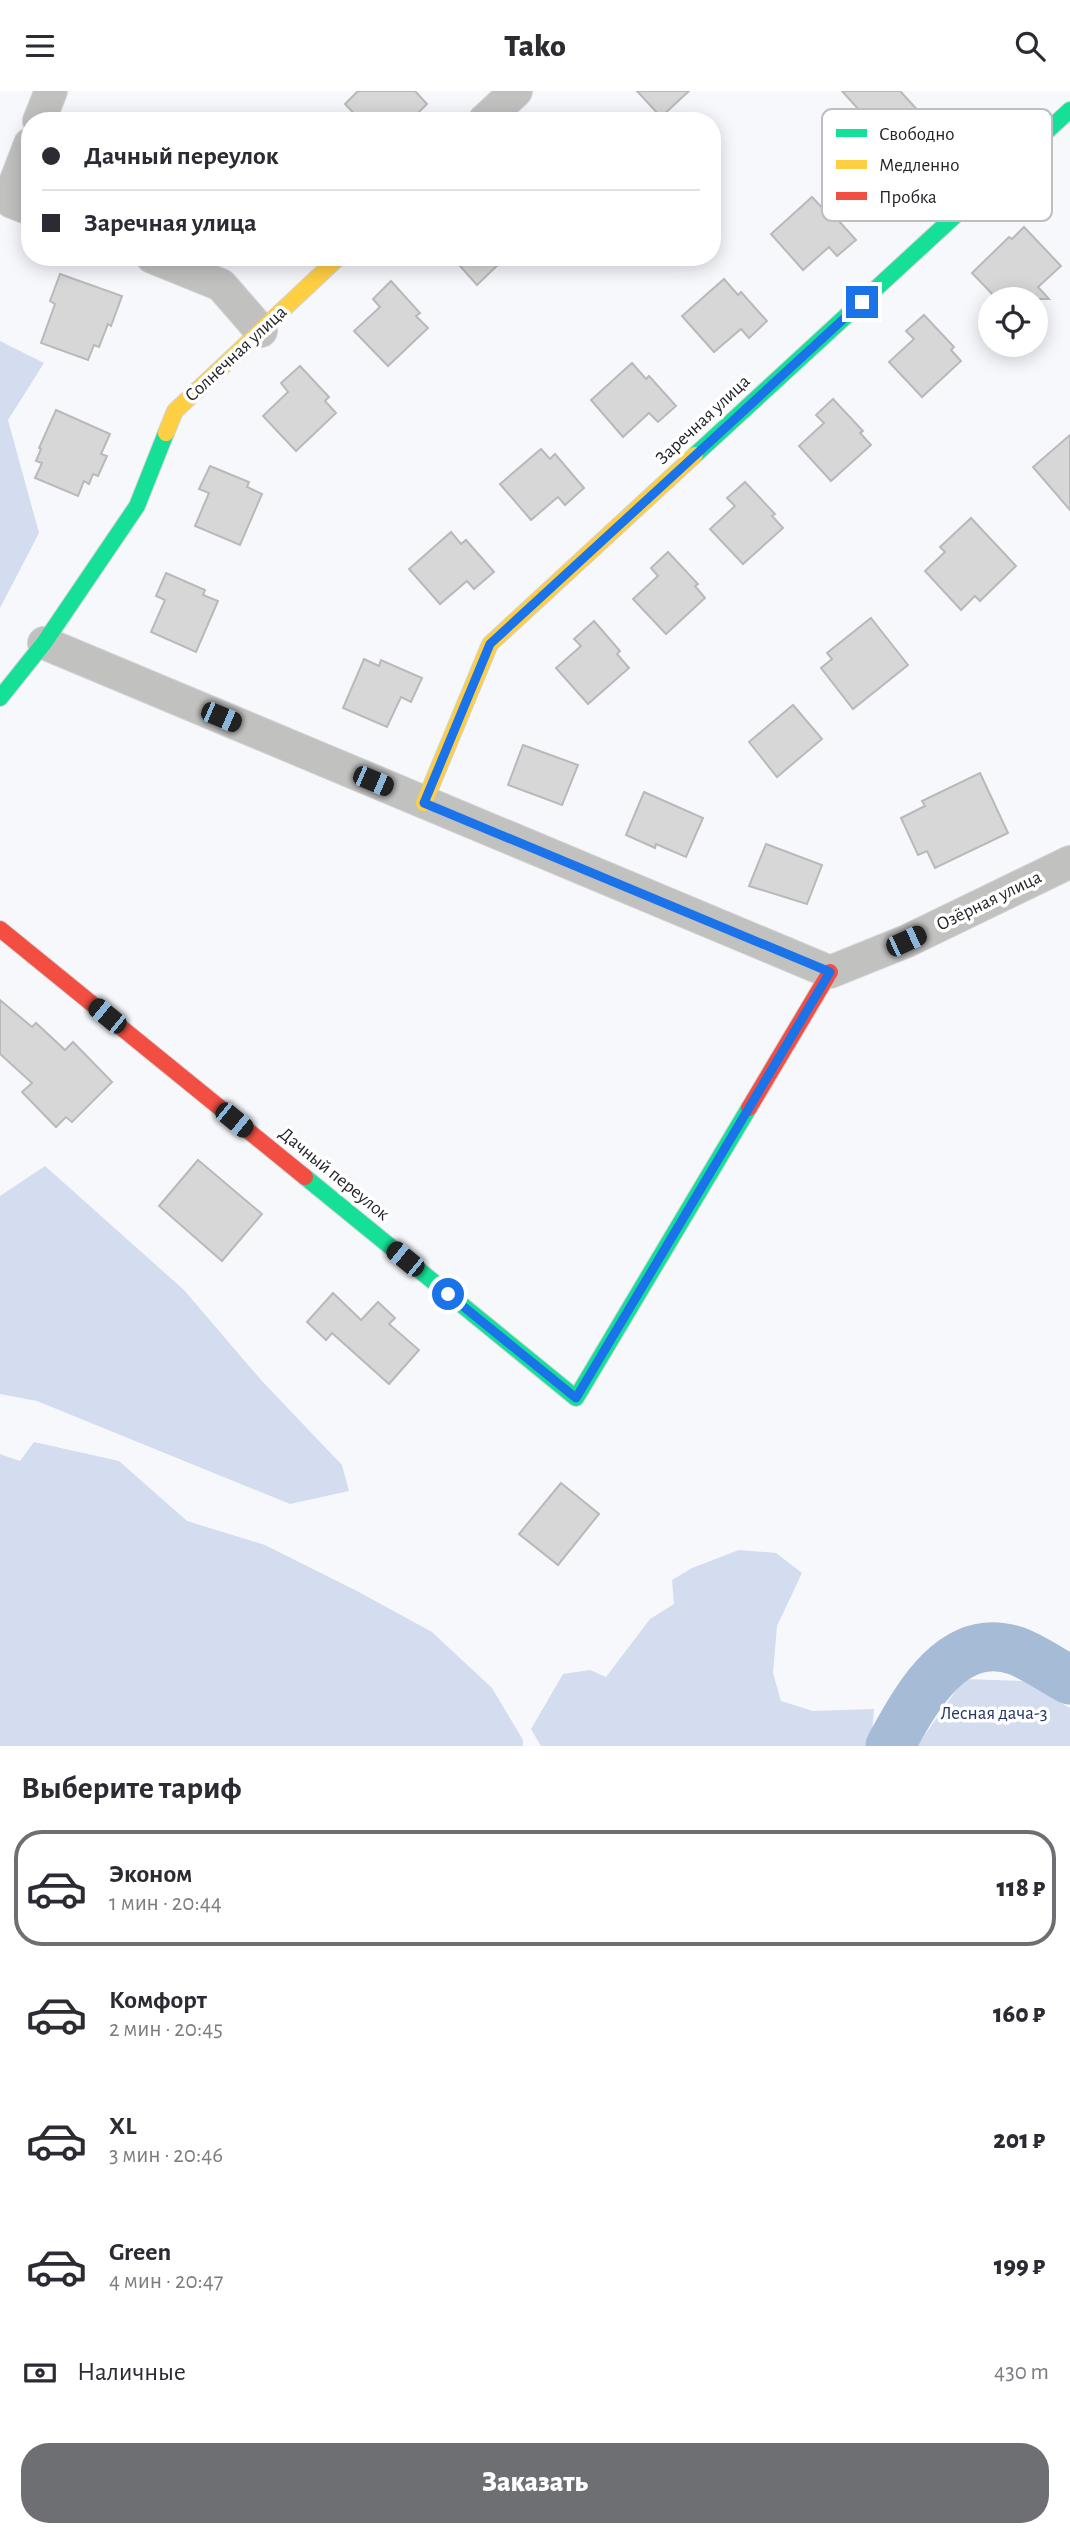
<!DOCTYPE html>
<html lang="ru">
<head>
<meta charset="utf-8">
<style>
  :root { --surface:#fff; --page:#f7f7f7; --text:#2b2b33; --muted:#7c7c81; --line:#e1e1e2; --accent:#6e6f73 }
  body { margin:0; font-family:"Alegreya Sans",sans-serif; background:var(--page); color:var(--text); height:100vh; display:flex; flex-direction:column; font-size:26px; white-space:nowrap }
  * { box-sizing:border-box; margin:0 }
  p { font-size:23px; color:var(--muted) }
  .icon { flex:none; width:38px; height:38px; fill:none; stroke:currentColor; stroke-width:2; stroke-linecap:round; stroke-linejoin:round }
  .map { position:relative; height:1655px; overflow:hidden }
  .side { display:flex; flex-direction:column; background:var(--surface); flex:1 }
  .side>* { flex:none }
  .hud { position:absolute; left:21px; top:21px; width:700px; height:154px; border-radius:28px; box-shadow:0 4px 18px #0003; display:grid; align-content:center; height:154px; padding:0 21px; background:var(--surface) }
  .tools { position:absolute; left:978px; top:196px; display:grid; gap:14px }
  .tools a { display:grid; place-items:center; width:70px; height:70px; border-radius:50%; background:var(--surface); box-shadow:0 4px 18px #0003; font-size:35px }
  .end { position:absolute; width:32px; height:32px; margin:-16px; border:9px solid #1a73e8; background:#fff; box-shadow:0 0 0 4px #fff }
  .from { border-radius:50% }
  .car { position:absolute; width:21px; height:42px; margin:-21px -10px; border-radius:9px; box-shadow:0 0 5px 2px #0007; background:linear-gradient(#222 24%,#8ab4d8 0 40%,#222 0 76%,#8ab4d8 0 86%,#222 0) }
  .hud b { display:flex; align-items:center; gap:24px; height:66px; font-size:26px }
  .hud b+b { border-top:2px solid var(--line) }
  .hud i { width:18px; height:18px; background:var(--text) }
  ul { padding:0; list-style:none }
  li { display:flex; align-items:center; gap:21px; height:116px; margin:0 14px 10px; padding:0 7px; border:4px solid transparent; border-radius:28px }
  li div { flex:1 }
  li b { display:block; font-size:26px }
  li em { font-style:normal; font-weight:800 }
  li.current { border-color:var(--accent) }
  li>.icon { width:63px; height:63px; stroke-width:1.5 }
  h2 { padding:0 21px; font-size:32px; line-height:84px }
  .pay { display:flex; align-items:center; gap:18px; height:77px; padding:0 21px; font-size:26px }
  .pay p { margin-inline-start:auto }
  .primary-button { display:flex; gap:14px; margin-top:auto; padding:14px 21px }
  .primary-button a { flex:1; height:80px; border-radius:28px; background:var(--accent); color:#fff; font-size:28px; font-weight:800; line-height:80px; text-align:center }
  header { display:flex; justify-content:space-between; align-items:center; height:91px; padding:0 21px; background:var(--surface); font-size:32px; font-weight:800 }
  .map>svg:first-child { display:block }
</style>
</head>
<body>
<header><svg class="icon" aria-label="menu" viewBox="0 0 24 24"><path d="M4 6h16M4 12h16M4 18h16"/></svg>Tako<svg class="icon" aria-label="search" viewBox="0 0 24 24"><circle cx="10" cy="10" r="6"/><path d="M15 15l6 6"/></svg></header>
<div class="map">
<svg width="1070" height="1655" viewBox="0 0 1070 1655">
  <rect width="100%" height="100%" fill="#f7f8fc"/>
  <g fill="#d4dcf0">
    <polygon points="0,250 44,272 8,329 39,442 0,517"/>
    <polygon points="45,1075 184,1199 261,1289 342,1374 349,1400 290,1413 37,1310 0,1303 0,1105"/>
    <polygon points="34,1351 119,1370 187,1430 265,1454 357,1500 432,1541 492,1597 523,1649 523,1655 0,1655 0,1363 20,1370"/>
    <polygon points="739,1459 776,1462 802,1482 777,1535 773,1582 781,1610 813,1620 874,1618 871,1655 541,1655 531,1638 563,1583 590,1579 606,1586 650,1528 674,1513 672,1489 692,1477"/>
    <polygon points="964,1588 1023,1590 1070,1617 1070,1655 917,1655"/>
  </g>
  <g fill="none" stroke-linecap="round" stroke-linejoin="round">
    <path stroke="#a6bbd6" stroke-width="49" d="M890,1655C916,1608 952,1538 1017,1560C1035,1567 1053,1580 1070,1589"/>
  </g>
  <g fill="#d8d7d8" stroke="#bab9ba" stroke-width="2">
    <polygon points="358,0 415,0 427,13 410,30 361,30 345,13"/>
    <polygon points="637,0 689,0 661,26"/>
    <polygon points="842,0 900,0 948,52 915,85 917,87 901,103 858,56 877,39"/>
    <polygon points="812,106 826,121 829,119 856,149 837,165 829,156 803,179 771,143"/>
    <polygon points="1024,136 1061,175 1038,196 1049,208 997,208 972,182 1009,146 1012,148"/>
    <polygon points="452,166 506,166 477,194"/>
    <polygon points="60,183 122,205 111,235 108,233 99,256 94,254 88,269 41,252 55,213 50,210"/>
    <polygon points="724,188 738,204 741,201 767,230 749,247 741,238 714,261 682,225"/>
    <polygon points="391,190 420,222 416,225 428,237 388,275 354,240 380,216 373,208"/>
    <polygon points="924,224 954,256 951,259 961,270 922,306 889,271 914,248 906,240"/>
    <polygon points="632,272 646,288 649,285 676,315 658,331 649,322 623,346 591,309"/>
    <polygon points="300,275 329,306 325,310 336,322 296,360 263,325 288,301 281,292"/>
    <polygon points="833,308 863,340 860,342 871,354 831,390 799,355 824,332 816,324"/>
    <polygon points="56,319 110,343 101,363 107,365 98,385 93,383 89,393 84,390 78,405 35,387 42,372 36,370 41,358 39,357"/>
    <polygon points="1070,344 1070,419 1033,376"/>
    <polygon points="541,358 550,368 555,363 584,397 565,414 558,406 531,429 500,393"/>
    <polygon points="210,375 249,391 247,396 262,403 240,454 195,435 209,402 199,398"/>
    <polygon points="745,391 775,423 772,425 783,437 743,473 710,438 735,415 727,407"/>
    <polygon points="971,427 1016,475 980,510 975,505 961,519 925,480 945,461 940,456"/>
    <polygon points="451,441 461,453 466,449 494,481 474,498 467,490 440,513 409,478"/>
    <polygon points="668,461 698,493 695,495 705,507 666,543 633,508 658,485 651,477"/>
    <polygon points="166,482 205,499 203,504 218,510 196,561 151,541 165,509 156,505"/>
    <polygon points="871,527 908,574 853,618 821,577 832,568 827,562"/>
    <polygon points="594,530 620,560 617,563 629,577 588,613 556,577 581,555 574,548"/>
    <polygon points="364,568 379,575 381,569 422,587 411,611 401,606 387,636 343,617"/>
    <polygon points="793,614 822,648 777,686 749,651"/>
    <polygon points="523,654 578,674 562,714 508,694"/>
    <polygon points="980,682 1008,742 935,777 927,760 918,764 901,727 925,715 922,710"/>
    <polygon points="644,701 703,727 686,766 656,753 655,757 626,744"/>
    <polygon points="766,753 822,774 807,813 749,795"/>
    <polygon points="0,909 32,936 36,932 65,959 73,951 112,991 72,1031 66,1026 56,1036 22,1001 32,992 0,963"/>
    <polygon points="198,1069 262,1123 222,1170 159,1115"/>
    <polygon points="333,1202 361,1229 378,1211 395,1227 389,1233 419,1259 389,1293 332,1242 326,1249 307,1231"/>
    <polygon points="561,1392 599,1423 558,1474 519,1443"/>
  </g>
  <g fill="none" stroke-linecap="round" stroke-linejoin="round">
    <g stroke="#d2d3d5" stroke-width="34">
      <g id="street">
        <polyline points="39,30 51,0"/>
        <polyline points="484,30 516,0"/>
        <polyline points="30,53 10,105 12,111 30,118"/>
        <polyline points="152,166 221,194 261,240"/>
        <polyline points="44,552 830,881 907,850 1070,771"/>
      </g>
    </g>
    <g stroke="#d2d3d5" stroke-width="18">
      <g id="fast">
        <polyline points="695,364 1070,19"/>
        <polyline points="0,607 44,552 137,415 166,342"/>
        <polyline points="305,1086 576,1307 749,1017"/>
      </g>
    </g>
    <g stroke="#d2d3d5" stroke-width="18">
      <g id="slow">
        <polyline points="166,342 175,320 339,166"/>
        <polyline points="424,712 490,553 695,364"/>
      </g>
    </g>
    <g stroke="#d2d3d5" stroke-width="18">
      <g id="jam">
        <polyline points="0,838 305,1086"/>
        <polyline points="749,1017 830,881"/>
      </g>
    </g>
    <use href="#street" stroke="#c1c1c0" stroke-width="32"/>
    <use href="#fast" stroke="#16e098" stroke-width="16"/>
    <use href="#slow" stroke="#ffcf43" stroke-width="16"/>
    <use href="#jam" stroke="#f24e42" stroke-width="16"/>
  </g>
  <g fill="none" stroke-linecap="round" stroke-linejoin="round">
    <polyline stroke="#1a73e8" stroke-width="9" points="448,1203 576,1307 830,881 424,712 490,553 862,211"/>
  </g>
  <g text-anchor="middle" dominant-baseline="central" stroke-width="7" stroke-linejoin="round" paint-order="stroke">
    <g font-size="19" fill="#242529" stroke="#fff">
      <text transform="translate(236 263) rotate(-43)">Солнечная улица</text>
      <text transform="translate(703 329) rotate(-43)">Заречная улица</text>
      <text transform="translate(989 810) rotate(-26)">Озёрная улица</text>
      <text transform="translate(334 1083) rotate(39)">Дачный переулок</text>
    </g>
    <g font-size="19" fill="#233569" stroke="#fff">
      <text x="994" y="1622">Лесная дача-3</text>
    </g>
  </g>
  <rect x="822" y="18" width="230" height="112" rx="10" fill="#fff" stroke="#bdbebf" stroke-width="2"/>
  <rect x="836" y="38" width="31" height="8" fill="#16e098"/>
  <rect x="836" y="69" width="31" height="9" fill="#ffcf43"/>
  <rect x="836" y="101" width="31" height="8" fill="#f24e42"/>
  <g font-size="19" fill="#242529">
    <text x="879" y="49">Свободно</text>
    <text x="879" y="80">Медленно</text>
    <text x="879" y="112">Пробка</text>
  </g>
</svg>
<div class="tools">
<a><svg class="icon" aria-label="locate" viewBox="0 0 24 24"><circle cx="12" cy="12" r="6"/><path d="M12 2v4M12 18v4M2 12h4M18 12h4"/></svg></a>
</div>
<i class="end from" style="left:448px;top:1203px"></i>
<i class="end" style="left:862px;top:211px"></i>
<i class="car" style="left:221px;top:626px;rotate:113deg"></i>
<i class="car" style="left:373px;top:690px;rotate:113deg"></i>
<i class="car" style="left:906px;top:850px;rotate:65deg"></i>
<i class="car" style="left:107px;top:925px;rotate:309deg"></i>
<i class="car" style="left:234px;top:1029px;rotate:129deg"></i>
<i class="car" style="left:405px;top:1168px;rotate:309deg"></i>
<div class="hud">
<b><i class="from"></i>Дачный переулок</b>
<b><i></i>Заречная улица</b>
</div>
</div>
<section class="side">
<h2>Выберите тариф</h2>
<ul>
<li class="current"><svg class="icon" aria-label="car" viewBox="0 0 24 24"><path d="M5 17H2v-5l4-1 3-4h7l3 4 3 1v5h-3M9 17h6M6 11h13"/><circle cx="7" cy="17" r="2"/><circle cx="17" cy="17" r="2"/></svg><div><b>Эконом</b><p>1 мин · 20:44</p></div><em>118 ₽</em></li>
<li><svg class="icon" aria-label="car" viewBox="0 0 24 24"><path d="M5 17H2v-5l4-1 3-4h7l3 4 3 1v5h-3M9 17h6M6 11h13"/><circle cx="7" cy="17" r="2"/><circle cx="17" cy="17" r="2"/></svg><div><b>Комфорт</b><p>2 мин · 20:45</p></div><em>160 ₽</em></li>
<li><svg class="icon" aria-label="car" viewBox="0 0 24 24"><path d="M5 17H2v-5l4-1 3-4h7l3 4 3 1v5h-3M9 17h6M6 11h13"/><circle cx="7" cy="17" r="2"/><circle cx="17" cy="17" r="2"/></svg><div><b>XL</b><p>3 мин · 20:46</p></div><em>201 ₽</em></li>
<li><svg class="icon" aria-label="car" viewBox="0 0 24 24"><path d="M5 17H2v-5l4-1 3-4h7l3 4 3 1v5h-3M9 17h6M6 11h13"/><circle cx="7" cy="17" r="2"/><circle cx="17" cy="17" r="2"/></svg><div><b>Green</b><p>4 мин · 20:47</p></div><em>199 ₽</em></li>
</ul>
<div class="pay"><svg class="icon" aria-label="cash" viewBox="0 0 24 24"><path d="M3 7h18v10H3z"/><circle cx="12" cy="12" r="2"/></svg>Наличные<p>430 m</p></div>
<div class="primary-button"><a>Заказать</a></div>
</section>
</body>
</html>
